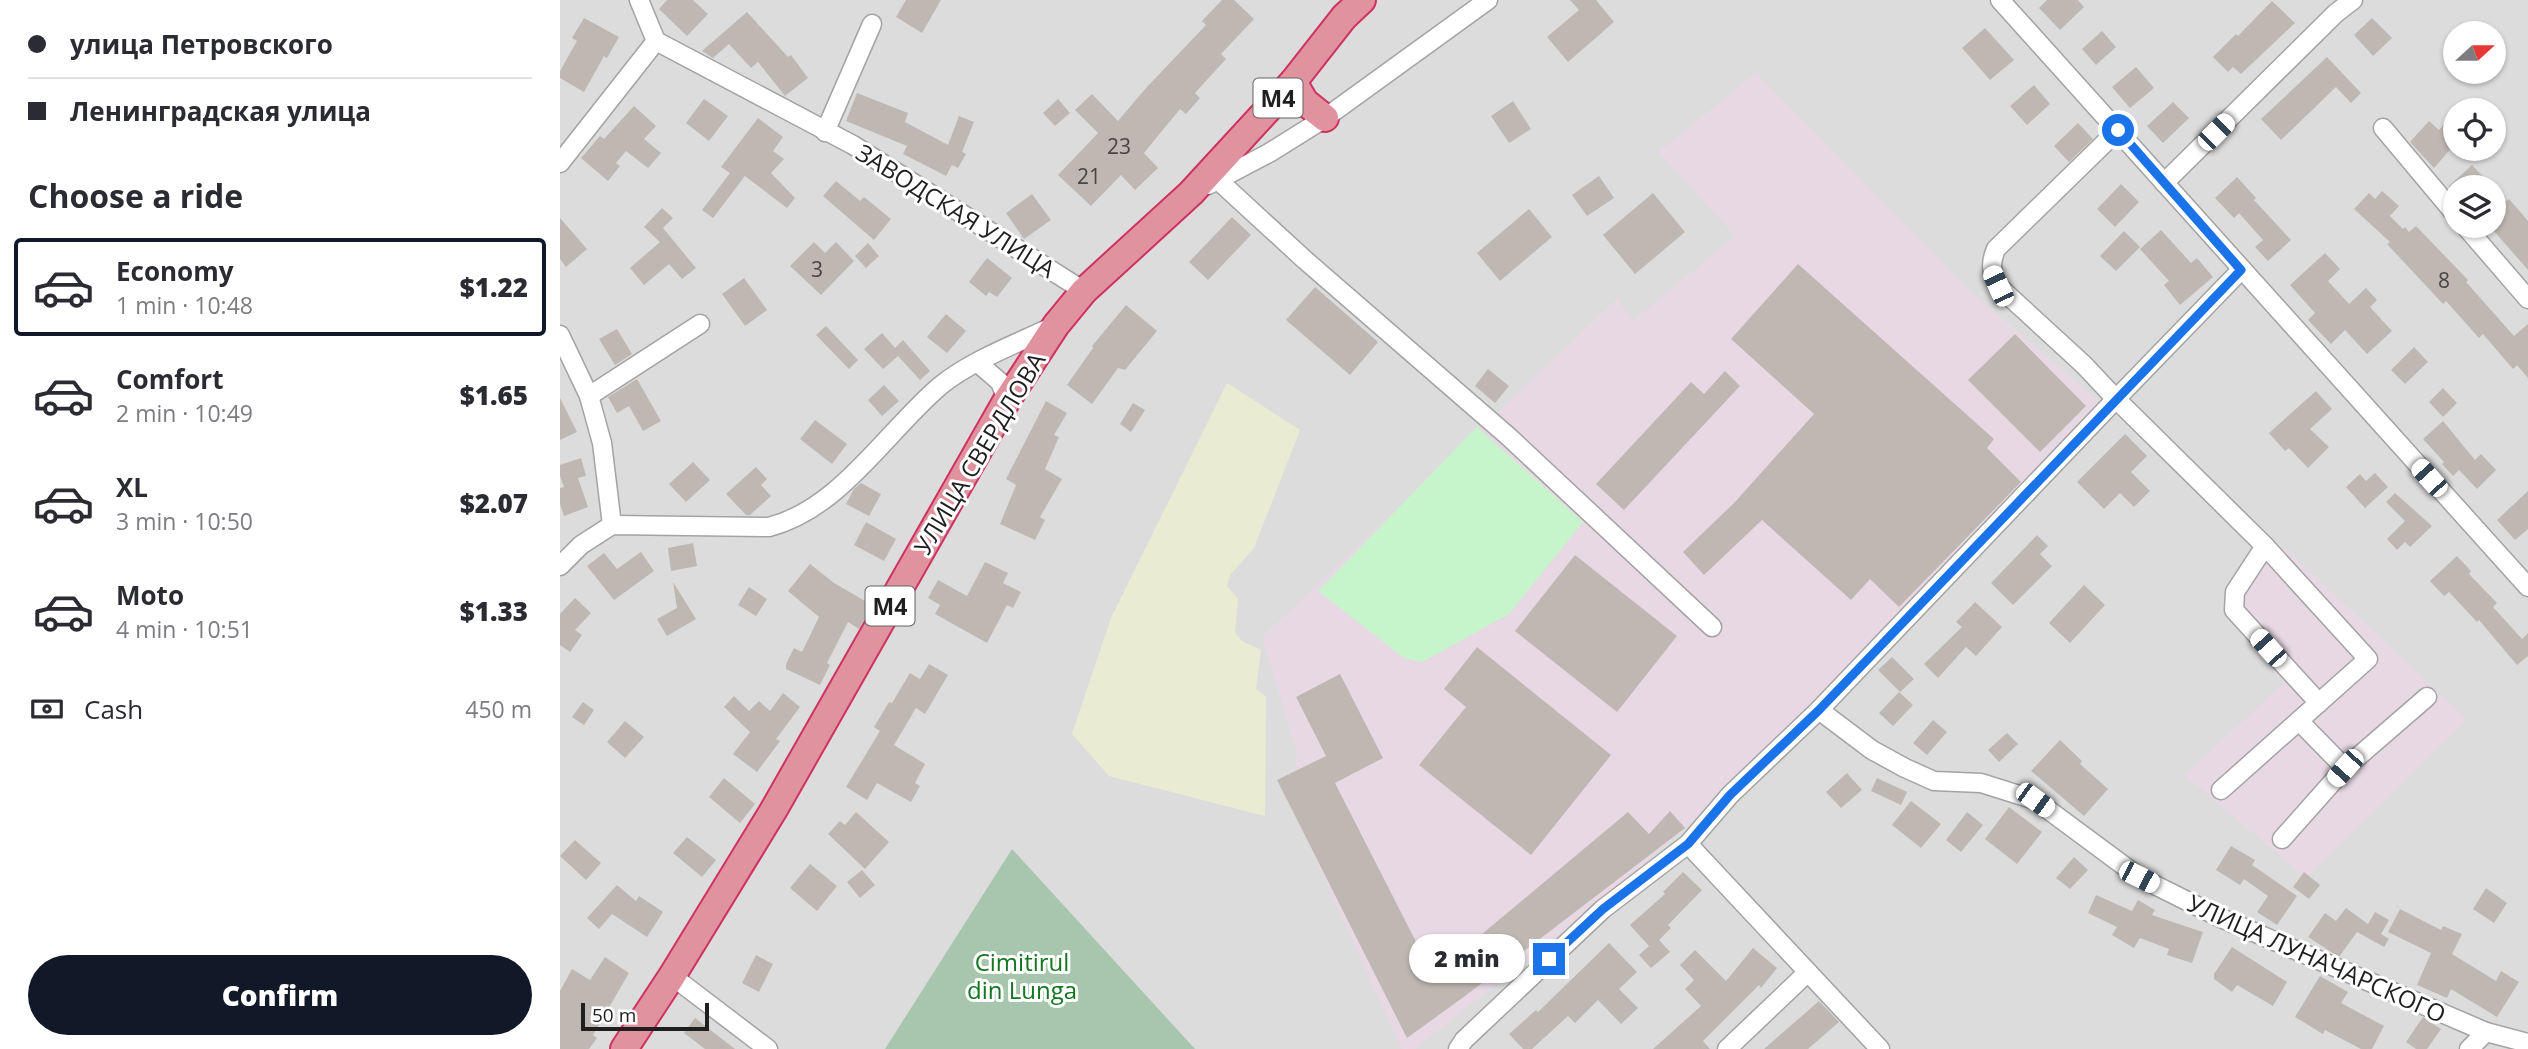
<!DOCTYPE html>
<html lang="en">
<head>
<meta charset="utf-8">
<style>
  :root { --surface:#fff; --page:#f7f7f7; --text:#2b2b33; --muted:#7c7c81; --line:#e1e1e2; --accent:#111827 }
  body { margin:0; font-family:"Open Sans",sans-serif; background:var(--page); color:var(--text); height:100vh; display:flex; flex-direction:column; font-size:26px; white-space:nowrap }
  * { box-sizing:border-box; margin:0 }
  p { font-size:23px; color:var(--muted) }
  .icon { flex:none; width:38px; height:38px; fill:none; stroke:currentColor; stroke-width:2; stroke-linecap:round; stroke-linejoin:round }
  .map { position:relative; flex:1; overflow:hidden }
  .details { display:flex; flex-direction:column; background:var(--surface); width:560px }
  .details>* { flex:none }
  .top-card { display:grid; align-content:center; height:154px; padding:0 28px; background:var(--surface) }
  .needle { width:46px; rotate:69deg }
  .fabs { position:absolute; left:1883px; top:21px; display:grid; gap:14px }
  .fabs a { display:grid; place-items:center; width:63px; height:63px; border-radius:50%; background:var(--surface); box-shadow:0 2px 5px #0004; font-size:35px }
  .scale { position:absolute; left:21px; bottom:18px; width:128px; box-sizing:border-box; padding-left:7px; border:4px solid #1f1f1f; border-top:0; font-size:19px; line-height:24px; white-space:nowrap; color:#1f1f1f; -webkit-text-stroke:5px #fff; paint-order:stroke }
  .end { position:absolute; width:32px; height:32px; margin:-16px; border:9px solid #1a73e8; background:#fff; box-shadow:0 0 0 4px #fff }
  .from { border-radius:50% }
  .bubble { position:absolute; height:49px; border-radius:24px; background:var(--surface); box-shadow:0 2px 5px #0004; font-size:23px; font-weight:800; line-height:49px; text-align:center }
  .car { position:absolute; width:21px; height:42px; margin:-21px -10px; border-radius:9px; box-shadow:0 0 5px 2px #0007; background:linear-gradient(#fff 24%,#345 0 40%,#fff 0 76%,#345 0 86%,#fff 0) }
  .top-card b { display:flex; align-items:center; gap:24px; height:66px; font-size:26px }
  .top-card b+b { border-top:2px solid var(--line) }
  .top-card i { width:18px; height:18px; background:var(--text) }
  ul { padding:0; list-style:none }
  li { display:flex; align-items:center; gap:21px; height:98px; margin:0 14px 10px; padding:0 14px; border:4px solid transparent; border-radius:7px }
  li div { flex:1 }
  li b { display:block; font-size:26px }
  li em { font-style:normal; font-weight:800 }
  li.active { border-color:var(--accent) }
  li>.icon { width:63px; height:63px; stroke-width:1.5 }
  h2 { padding:0 28px; font-size:32px; line-height:84px }
  .pay { display:flex; align-items:center; gap:18px; height:77px; padding:0 28px; font-size:26px }
  .pay p { margin-inline-start:auto }
  .button { display:flex; gap:14px; margin-top:auto; padding:14px 28px }
  .button a { flex:1; height:80px; border-radius:42px; background:var(--accent); color:#fff; font-size:28px; font-weight:800; line-height:80px; text-align:center }
  main { display:flex; flex:1; min-height:0 }
  .map>svg:first-child { display:block }
</style>
</head>
<body>
<main>
<section class="details">
<div class="top-card">
<b><i class="from"></i>улица Петровского</b>
<b><i></i>Ленинградская улица</b>
</div>
<h2>Choose a ride</h2>
<ul>
<li class="active"><svg class="icon" aria-label="car" viewBox="0 0 24 24"><path d="M5 17H2v-5l4-1 3-4h7l3 4 3 1v5h-3M9 17h6M6 11h13"/><circle cx="7" cy="17" r="2"/><circle cx="17" cy="17" r="2"/></svg><div><b>Economy</b><p>1 min · 10:48</p></div><em>$1.22</em></li>
<li><svg class="icon" aria-label="car" viewBox="0 0 24 24"><path d="M5 17H2v-5l4-1 3-4h7l3 4 3 1v5h-3M9 17h6M6 11h13"/><circle cx="7" cy="17" r="2"/><circle cx="17" cy="17" r="2"/></svg><div><b>Comfort</b><p>2 min · 10:49</p></div><em>$1.65</em></li>
<li><svg class="icon" aria-label="car" viewBox="0 0 24 24"><path d="M5 17H2v-5l4-1 3-4h7l3 4 3 1v5h-3M9 17h6M6 11h13"/><circle cx="7" cy="17" r="2"/><circle cx="17" cy="17" r="2"/></svg><div><b>XL</b><p>3 min · 10:50</p></div><em>$2.07</em></li>
<li><svg class="icon" aria-label="car" viewBox="0 0 24 24"><path d="M5 17H2v-5l4-1 3-4h7l3 4 3 1v5h-3M9 17h6M6 11h13"/><circle cx="7" cy="17" r="2"/><circle cx="17" cy="17" r="2"/></svg><div><b>Moto</b><p>4 min · 10:51</p></div><em>$1.33</em></li>
</ul>
<div class="pay"><svg class="icon" aria-label="cash" viewBox="0 0 24 24"><path d="M3 7h18v10H3z"/><circle cx="12" cy="12" r="2"/></svg>Cash<p>450 m</p></div>
<div class="button"><a>Confirm</a></div>
</section>
<div class="map">
<svg width="1968" height="1049" viewBox="0 0 1968 1049">
  <rect width="100%" height="100%" fill="#efece6"/>
  <path fill="#dddcdc" fill-rule="evenodd" d="M0,0H1968V1049H0ZM1895,33H1934V72H1895ZM1895,110H1934V149H1895ZM1895,187H1934V226H1895Z"/>
  <g fill="#e7d8e4">
    <polygon points="1196,73 1410,291 1539,402 1336,617 1126,828 1005,929 855,1049 842,1049 732,808 737,752 702,637 1057,299 1073,321 1175,236 1099,152"/>
    <polygon points="1721,545 1907,719 1746,878 1625,775 1724,683 1662,608"/>
  </g>
  <polygon fill="#e9ecd2" points="667,383 740,430 694,548 670,575 667,586 678,599 675,633 682,641 701,650 696,689 706,697 705,816 549,776 512,734 551,618"/>
  <polygon fill="#a8c6ae" points="452,849 635,1049 325,1049"/>
  <polygon fill="#c6f5cc" points="917,427 1023,522 949,614 862,662 844,658 758,591"/>
  <g fill="#bfb8b2">
    <polygon points="107,0 133,0 148,14 127,36 99,9"/>
    <polygon points="346,0 381,0 362,33 336,17"/>
    <polygon points="662,0 674,0 694,19 661,54 666,59 635,93 640,98 626,114 620,109 584,153 598,168 575,190 561,175 531,206 498,175 538,133 515,110 532,94 558,121 586,88 646,25 642,21"/>
    <polygon points="1010,0 1036,0 1054,22 1008,62 987,37 1019,10"/>
    <polygon points="1487,0 1518,0 1524,7 1500,30 1479,8"/>
    <polygon points="1712,1 1735,23 1681,74 1673,67 1668,72 1653,57 1676,34 1678,36"/>
    <polygon points="187,12 228,57 231,55 248,78 225,96 198,62 191,68 169,44 153,58 142,51"/>
    <polygon points="24,18 59,37 47,58 44,56 24,92 0,78 0,71 17,41 12,38"/>
    <polygon points="1812,18 1832,38 1813,56 1794,35"/>
    <polygon points="1425,28 1454,60 1430,80 1402,48"/>
    <polygon points="1542,31 1556,47 1536,65 1522,49"/>
    <polygon points="1767,57 1801,93 1791,103 1776,87 1721,140 1701,119"/>
    <polygon points="1576,67 1594,88 1570,108 1552,87"/>
    <polygon points="1474,85 1490,104 1467,125 1450,106"/>
    <polygon points="297,93 348,113 345,122 388,145 399,116 414,122 402,152 406,154 398,168 392,165 386,176 343,154 347,146 286,121"/>
    <polygon points="144,99 168,116 149,141 126,123"/>
    <polygon points="498,99 510,113 495,126 483,113"/>
    <polygon points="953,101 971,129 949,143 931,116"/>
    <polygon points="1613,102 1629,118 1603,143 1587,126"/>
    <polygon points="74,106 96,126 84,139 101,153 88,168 66,151 56,163 60,166 48,181 21,158 40,136 44,139"/>
    <polygon points="198,118 223,137 213,151 224,159 211,173 235,198 227,208 185,176 153,218 142,210 170,173 161,167"/>
    <polygon points="1869,121 1879,130 1885,123 1895,132 1895,144 1874,168 1850,142"/>
    <polygon points="1518,123 1533,139 1509,162 1494,146"/>
    <polygon points="1912,165 1933,187 1888,187"/>
    <polygon points="1039,176 1054,198 1027,216 1012,195"/>
    <polygon points="1677,177 1696,198 1694,200 1731,240 1708,261 1695,247 1703,240 1679,213 1674,218 1655,198"/>
    <polygon points="276,181 300,201 304,197 331,219 314,240 263,196"/>
    <polygon points="1561,184 1579,202 1555,227 1537,209"/>
    <polygon points="1934,188 1946,201 1949,199 1968,221 1968,270 1934,231"/>
    <polygon points="1822,191 1839,206 1830,216 1843,229 1845,227 1849,232 1856,226 1908,280 1906,282 1954,336 1968,324 1968,378 1957,365 1953,369 1923,334 1919,338 1886,301 1883,304 1827,244 1830,242 1794,209 1809,193 1815,199"/>
    <polygon points="1093,193 1125,232 1075,274 1043,235"/>
    <polygon points="472,194 491,220 464,239 446,213"/>
    <polygon points="102,208 113,218 103,228 136,268 122,279 109,264 84,285 70,268 100,242 84,227"/>
    <polygon points="969,209 992,237 940,281 917,253"/>
    <polygon points="672,217 691,235 648,280 629,262"/>
    <polygon points="0,218 27,249 6,267 0,259"/>
    <polygon points="1601,230 1631,263 1637,258 1653,277 1620,305 1604,285 1609,281 1580,249"/>
    <polygon points="1564,231 1580,247 1556,271 1540,256"/>
    <polygon points="254,242 265,253 276,242 294,261 261,295 230,266"/>
    <polygon points="308,243 319,256 306,268 295,256"/>
    <polygon points="1765,253 1780,269 1768,281 1789,304 1806,288 1817,300 1810,307 1832,331 1807,354 1785,330 1771,344 1748,320 1755,313 1730,285"/>
    <polygon points="427,258 452,278 437,297 429,292 426,296 409,282"/>
    <polygon points="1238,264 1434,439 1427,448 1461,482 1339,607 1310,579 1291,600 1202,520 1144,575 1123,552 1175,502 1254,414 1171,339"/>
    <polygon points="184,278 207,310 185,326 162,294"/>
    <polygon points="755,287 818,342 790,375 726,320"/>
    <polygon points="566,305 597,331 565,370 558,368 532,404 507,385 533,348 532,346"/>
    <polygon points="386,314 406,331 387,353 367,337"/>
    <polygon points="266,326 298,360 289,369 256,335"/>
    <polygon points="57,329 72,354 55,365 39,339"/>
    <polygon points="322,333 335,348 343,340 370,371 360,380 338,356 323,369 304,349"/>
    <polygon points="1455,334 1526,406 1480,452 1408,380"/>
    <polygon points="1854,347 1868,362 1845,384 1831,370"/>
    <polygon points="928,369 949,386 935,403 915,386"/>
    <polygon points="1165,371 1180,386 1064,510 1036,484 1131,382 1144,394"/>
    <polygon points="77,379 101,421 83,431 69,406 57,413 48,397"/>
    <polygon points="324,385 339,401 322,416 308,400"/>
    <polygon points="1883,388 1897,403 1883,417 1869,402"/>
    <polygon points="1756,391 1772,409 1750,429 1769,447 1748,468 1729,448 1725,451 1709,433"/>
    <polygon points="0,398 17,432 0,440"/>
    <polygon points="486,401 507,413 494,435 499,437 485,469 502,479 480,517 485,520 475,540 440,524 456,485 446,479"/>
    <polygon points="573,403 585,410 571,432 560,424"/>
    <polygon points="255,420 287,444 272,464 240,439"/>
    <polygon points="1883,421 1915,460 1921,454 1936,470 1917,489 1899,470 1893,476 1882,464 1884,462 1863,439"/>
    <polygon points="1565,434 1587,456 1571,472 1590,491 1574,507 1560,493 1544,509 1517,482"/>
    <polygon points="21,458 26,476 18,478 28,507 4,516 0,504 0,488 4,487 0,476 0,465"/>
    <polygon points="133,462 150,480 126,502 109,484"/>
    <polygon points="196,467 207,479 201,485 211,496 190,515 186,515 166,494"/>
    <polygon points="1815,473 1828,487 1805,508 1786,487 1800,474 1806,481"/>
    <polygon points="301,483 321,494 309,516 286,504 294,489"/>
    <polygon points="1968,491 1968,529 1955,540 1937,520"/>
    <polygon points="1835,493 1872,526 1850,547 1845,542 1837,550 1827,539 1845,521 1826,502"/>
    <polygon points="306,522 336,539 324,561 294,545"/>
    <polygon points="1477,535 1488,546 1480,554 1492,566 1453,605 1431,583"/>
    <polygon points="133,543 137,566 111,571 108,548"/>
    <polygon points="81,552 94,571 54,600 27,566 44,553 57,569"/>
    <polygon points="1015,555 1117,636 1057,712 955,631"/>
    <polygon points="1897,556 1911,571 1909,574 1937,603 1933,607 1962,639 1968,633 1968,656 1957,665 1919,620 1917,622 1889,592 1884,596 1870,581"/>
    <polygon points="425,562 448,573 443,583 461,592 453,608 447,605 427,643 375,614 380,605 368,598 378,580 407,596"/>
    <polygon points="250,564 274,583 312,605 299,629 288,622 267,663 270,665 260,685 226,669 226,664 234,648 242,652 259,617 228,591"/>
    <polygon points="113,582 136,619 107,636 97,619 117,608"/>
    <polygon points="1524,585 1545,605 1510,643 1489,623"/>
    <polygon points="189,587 207,599 196,616 178,605"/>
    <polygon points="15,598 31,613 15,630 22,635 10,652 0,645 0,614"/>
    <polygon points="1415,602 1442,627 1416,656 1406,647 1378,678 1364,664 1402,627 1396,622"/>
    <polygon points="917,647 1051,755 971,855 859,765 906,707 884,689"/>
    <polygon points="1332,657 1354,679 1340,692 1318,670"/>
    <polygon points="369,664 388,675 365,714 356,708 334,745 365,764 355,783 360,786 351,802 317,783 307,800 286,787 320,731 314,727 329,702 332,703 350,673 360,679"/>
    <polygon points="780,674 823,758 775,783 873,975 1068,812 1089,834 1110,811 1125,828 905,996 847,1038 717,780 766,756 736,697"/>
    <polygon points="1339,692 1353,705 1333,726 1319,713"/>
    <polygon points="223,693 240,707 216,739 220,741 197,772 173,754 190,732 164,707 174,696 189,711 199,701 210,711"/>
    <polygon points="23,702 34,710 24,725 12,717"/>
    <polygon points="1373,720 1387,732 1367,755 1353,743"/>
    <polygon points="65,721 84,737 65,758 47,742"/>
    <polygon points="1447,733 1458,744 1439,762 1428,750"/>
    <polygon points="1500,740 1522,761 1520,764 1548,789 1524,816 1471,771"/>
    <polygon points="1287,773 1302,790 1281,808 1266,792"/>
    <polygon points="164,778 195,804 180,823 149,797"/>
    <polygon points="1317,778 1347,792 1341,805 1311,791"/>
    <polygon points="1351,801 1381,824 1361,848 1332,825"/>
    <polygon points="1449,807 1482,832 1457,864 1425,839"/>
    <polygon points="296,812 329,842 305,869 268,834 280,821 285,825"/>
    <polygon points="1407,812 1423,825 1401,852 1386,840"/>
    <polygon points="127,837 156,860 142,877 113,853"/>
    <polygon points="15,840 41,863 26,880 0,856"/>
    <polygon points="1671,846 1695,860 1692,865 1737,896 1717,925 1697,912 1708,896 1684,879 1680,885 1656,870"/>
    <polygon points="1514,857 1528,870 1510,889 1496,878"/>
    <polygon points="250,864 277,886 257,911 230,888"/>
    <polygon points="302,870 315,885 300,898 287,882"/>
    <polygon points="1123,872 1142,890 1108,925 1111,928 1099,940 1110,952 1091,968 1079,955 1089,946 1070,925 1105,894 1103,892"/>
    <polygon points="1744,872 1760,885 1749,899 1733,887"/>
    <polygon points="57,885 76,901 79,896 103,912 87,937 52,914 39,929 27,918"/>
    <polygon points="1926,888 1947,903 1934,923 1913,909"/>
    <polygon points="1536,895 1572,911 1578,900 1595,910 1592,915 1643,932 1632,963 1607,955 1609,949 1580,938 1574,948 1552,935 1557,927 1528,913"/>
    <polygon points="1786,908 1808,924 1815,912 1829,920 1821,934 1829,939 1824,947 1797,932 1779,957 1748,937 1765,913 1776,921"/>
    <polygon points="1840,909 1881,930 1883,926 1902,934 1892,954 1936,981 1941,971 1959,982 1937,1017 1891,989 1887,998 1857,985 1871,953 1828,932"/>
    <polygon points="1049,943 1077,972 1059,989 1078,1008 1061,1024 1038,1000 1015,1023 1008,1016 972,1049 963,1049 949,1034 976,1010 978,1012"/>
    <polygon points="1672,947 1727,982 1713,1006 1677,985 1672,992 1654,979 1654,974"/>
    <polygon points="1193,948 1217,968 1201,988 1199,985 1143,1041 1150,1049 1093,1049 1141,1006 1125,989 1134,980 1120,965 1135,950 1166,981"/>
    <polygon points="196,955 213,964 199,992 182,983"/>
    <polygon points="45,957 69,973 33,1035 37,1038 29,1049 0,1049 0,991 12,969 30,980"/>
    <polygon points="1760,976 1788,992 1781,1003 1824,1026 1812,1049 1801,1049 1765,1030 1763,1034 1735,1017"/>
    <polygon points="1259,1001 1279,1022 1248,1049 1204,1049"/>
    <polygon points="1863,1017 1881,1029 1867,1049 1856,1049 1846,1042"/>
    <polygon points="135,1018 175,1049 145,1049 124,1033"/>
  </g>
  <g fill="none" stroke-linecap="round" stroke-linejoin="round">
    <g stroke="#a3a3a3" stroke-width="21">
      <g id="minor">
        <polyline points="79,0 96,41"/>
        <polyline points="1440,0 1968,587"/>
        <polyline points="1823,128 1895,214"/>
        <path d="M1558,130L1436,249C1430,263 1431,272 1438,286L1524,365L1556,399L1681,270"/>
        <polyline points="265,132 312,24"/>
        <polyline points="0,163 96,41 293,145 524,291"/>
        <polyline points="659,181 745,260 949,437 1152,627"/>
        <polyline points="1604,183 1776,13 1793,0"/>
        <polyline points="648,185 709,153 765,118 928,0"/>
        <polyline points="1905,226 1968,299"/>
        <polyline points="0,335 29,396 42,443 52,525"/>
        <polyline points="418,363 440,382 447,400"/>
        <polyline points="29,396 140,324"/>
        <polyline points="1705,546 1675,592 1674,610 1759,703"/>
        <path d="M0,566L21,545L52,525L209,527C280,509 326,432 380,386C410,361 458,343 494,326"/>
        <polyline points="1259,710 1312,750 1345,768 1374,781 1421,783 1475,800 1579,877 1661,918 1926,1032 1968,1043"/>
        <polyline points="1739,721 1785,768 1867,697"/>
        <polyline points="1722,839 1785,768"/>
        <polyline points="1128,844 1320,1049"/>
        <polyline points="112,976 208,1049"/>
        <polyline points="898,1049 904,1040 1043,909 1128,844 1170,795 1259,710 1556,399 1705,546 1808,659 1661,790"/>
        <polyline points="1167,1049 1248,972"/>
        <polyline points="1909,1049 1926,1032"/>
      </g>
    </g>
    <g stroke="#ce3261" stroke-width="30">
      <g id="highway">
        <polyline points="733,82 745,102 765,118"/>
        <polyline points="64,1049 112,976 213,811 447,400 496,325 524,291 631,193 733,82 784,17 802,0"/>
      </g>
    </g>
    <use href="#minor" stroke="#fff" stroke-width="18"/>
    <use href="#highway" stroke="#e0939e" stroke-width="26"/>
  </g>
  <g fill="none" stroke-linecap="round" stroke-linejoin="round">
    <polyline stroke="#1a73e8" stroke-width="9" points="989,959 1043,909 1128,844 1170,795 1259,710 1681,270 1558,130"/>
  </g>
  <g text-anchor="middle" dominant-baseline="central" stroke-width="6" stroke-linejoin="round" paint-order="stroke">
    <g font-size="21" fill="#474544">
      <text x="559" y="146">23</text>
      <text x="529" y="176">21</text>
      <text x="257" y="269">3</text>
      <text x="1884" y="280">8</text>
    </g>
    <g fill="#fff" stroke="#626262" stroke-width="2">
      <rect x="693.5" y="78.5" width="49" height="39" rx="5"/>
      <rect x="305.5" y="586.5" width="49" height="39" rx="5"/>
    </g>
    <g font-size="23" font-weight="bold" fill="#1f1f1f">
      <text x="718" y="98">M4</text>
      <text x="330" y="606">M4</text>
    </g>
    <g font-size="24" fill="#1f1f1f" stroke="#fff">
      <text transform="translate(396 210) rotate(32)">ЗАВОДСКАЯ УЛИЦА</text>
      <text transform="translate(419 453) rotate(-59)">УЛИЦА СВЕРДЛОВА</text>
      <text transform="translate(1757 958) rotate(24)">УЛИЦА ЛУНАЧАРСКОГО</text>
    </g>
    <g font-size="24" fill="#147620" stroke="#fff">
      <text x="462" y="961">Cimitirul<tspan x="462" dy="28">din Lunga</tspan></text>
    </g>
  </g>
</svg>
<div class="fabs">
<a><svg class="needle" viewBox="-14 -14 28 28"><path d="M0-13l5 13h-10z" fill="#e53935"/><path d="M0 13l5-13h-10z" fill="#7c7c81"/></svg></a>
<a><svg class="icon" aria-label="locate" viewBox="0 0 24 24"><circle cx="12" cy="12" r="6"/><path d="M12 2v4M12 18v4M2 12h4M18 12h4"/></svg></a>
<a><svg class="icon" aria-label="layers" viewBox="0 0 24 24"><path d="M12 4l9 5-9 5-9-5zM3 14l9 5 9-5"/></svg></a>
</div>
<div class="scale">50 m</div>
<i class="end from" style="left:1558px;top:130px"></i>
<i class="end" style="left:989px;top:959px"></i>
<div class="bubble" style="left:849px;top:934px;width:116px">2 min</div>
<i class="car" style="left:1656px;top:132px;rotate:45deg"></i>
<i class="car" style="left:1438px;top:286px;rotate:335deg"></i>
<i class="car" style="left:1869px;top:478px;rotate:318deg"></i>
<i class="car" style="left:1708px;top:648px;rotate:318deg"></i>
<i class="car" style="left:1785px;top:768px;rotate:222deg"></i>
<i class="car" style="left:1475px;top:800px;rotate:126deg"></i>
<i class="car" style="left:1579px;top:877px;rotate:117deg"></i>
</div>
</main>
</body>
</html>
